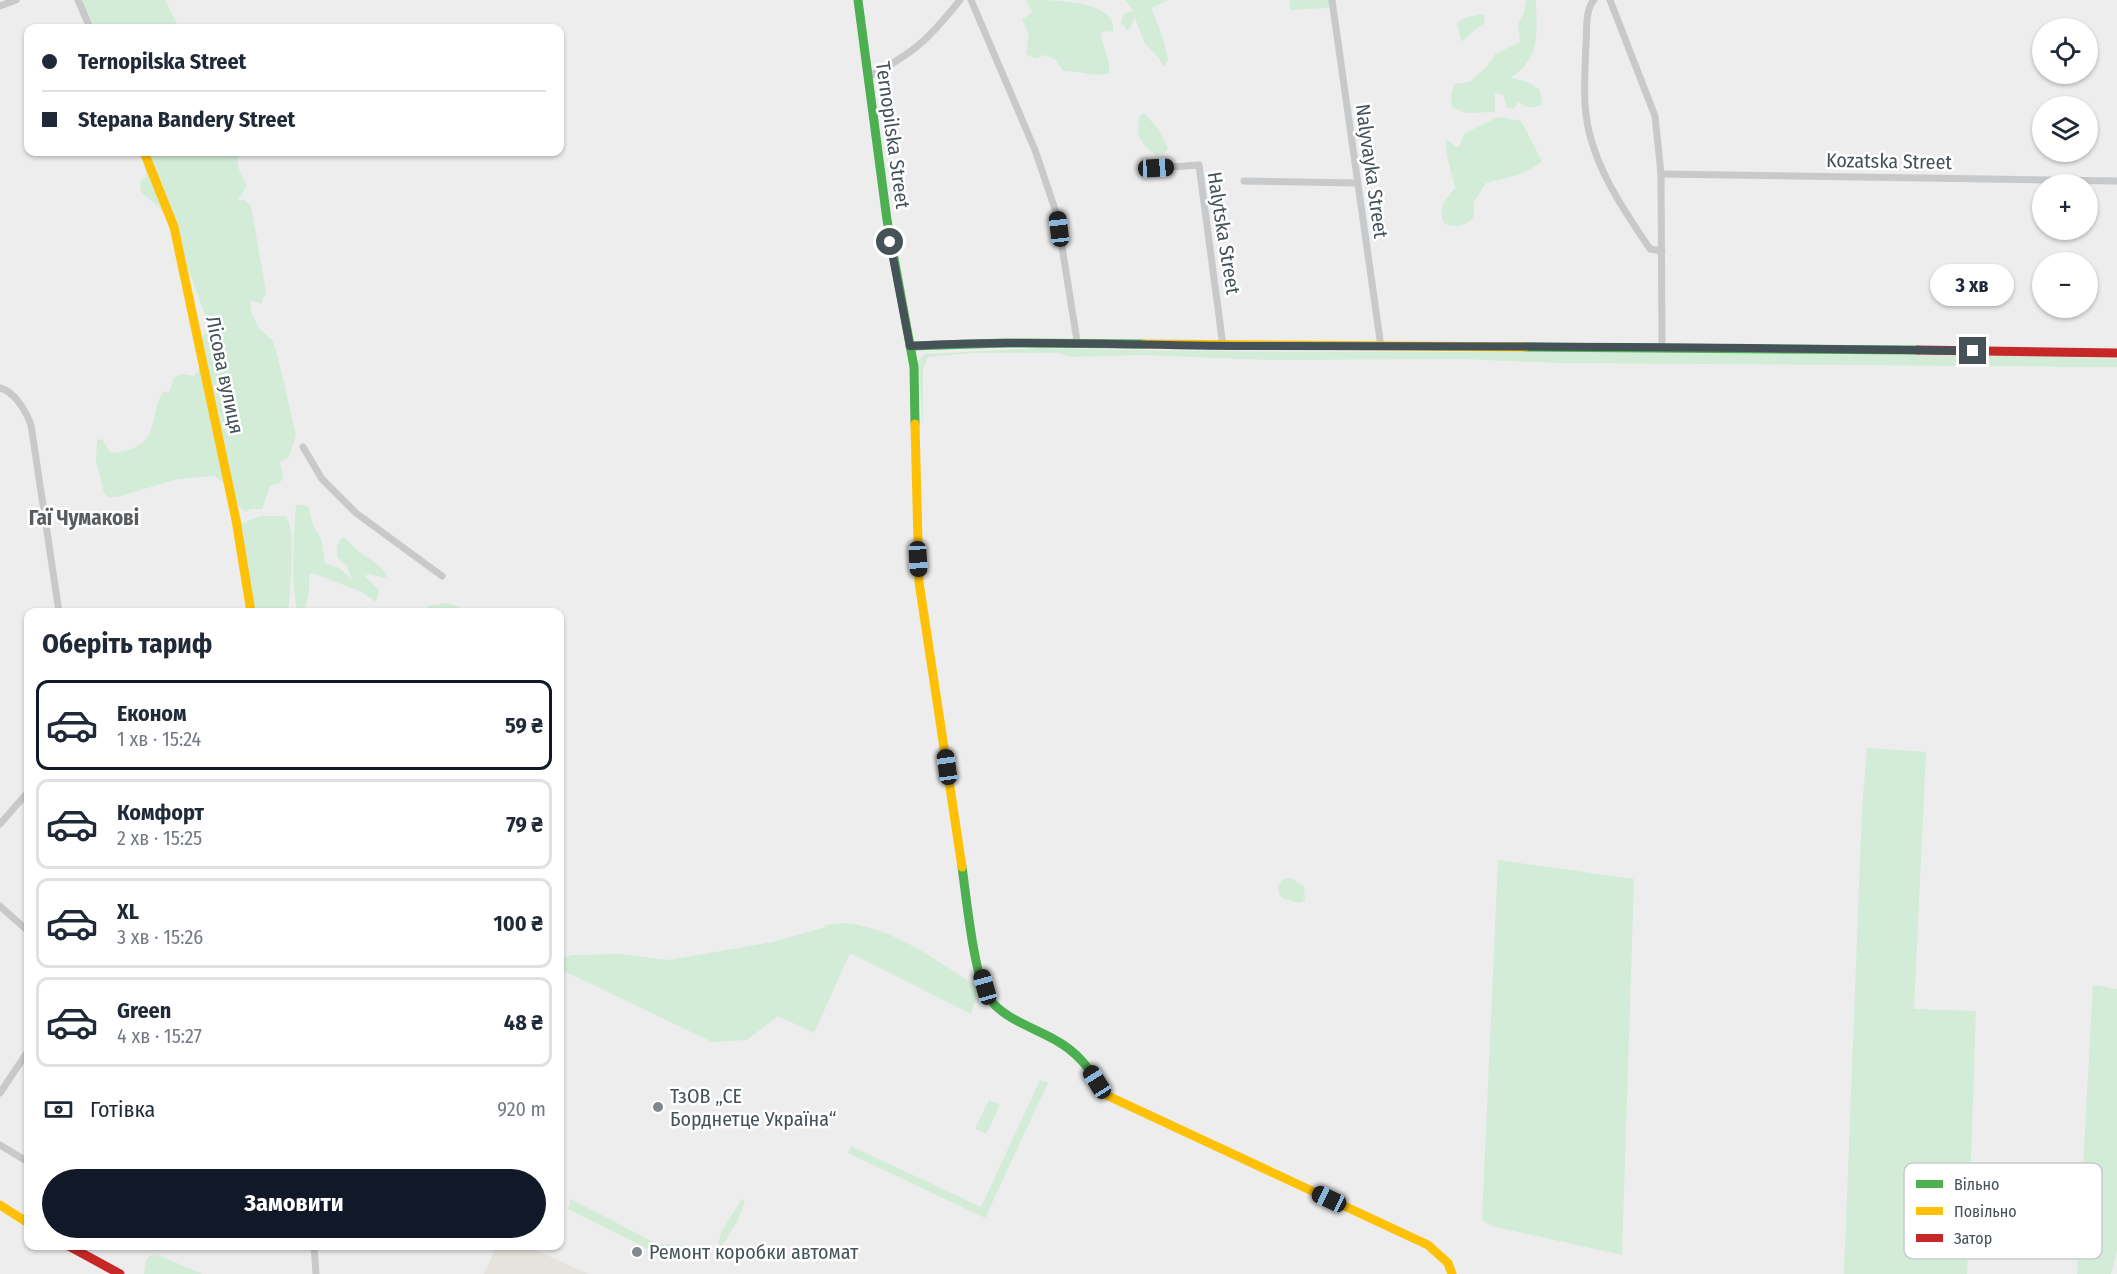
<!DOCTYPE html>
<html lang="uk">
<head>
<meta charset="utf-8">
<style>
  :root { --surface:#fff; --page:#f6f6f7; --text:#1f2937; --muted:#747a83; --line:#e0e1e3; --accent:#111827 }
  body { margin:0; font-family:"Fira Sans Condensed",sans-serif; background:var(--page); color:var(--text); height:100vh; display:flex; flex-direction:column; font-size:22px; white-space:nowrap }
  * { box-sizing:border-box; margin:0 }
  p { font-size:20px; color:var(--muted) }
  .icon { flex:none; width:33px; height:33px; fill:none; stroke:currentColor; stroke-width:2; stroke-linecap:round; stroke-linejoin:round }
  .map { position:relative; flex:1; overflow:hidden }
  .details { position:absolute; left:24px; top:608px; width:540px; height:642px; display:flex; flex-direction:column; background:var(--surface); border-radius:12px; box-shadow:0 2px 4px #0004 }
  .details>* { flex:none }
  .guide { position:absolute; left:24px; top:24px; width:540px; height:132px; border-radius:12px; box-shadow:0 2px 4px #0004; display:grid; align-content:center; height:132px; padding:0 18px; background:var(--surface) }
  .controls { position:absolute; left:2032px; top:18px; display:grid; gap:12px }
  .controls a { display:grid; place-items:center; width:66px; height:66px; border-radius:50%; background:var(--surface); box-shadow:0 2px 4px #0004; font-size:30px }
  .end { position:absolute; width:27px; height:27px; margin:-14px; border:8px solid #455258; background:#fff; box-shadow:0 0 0 3px #fff }
  .from { border-radius:50% }
  .bubble { position:absolute; height:42px; border-radius:21px; background:var(--surface); box-shadow:0 2px 4px #0004; font-size:20px; font-weight:700; line-height:42px; text-align:center }
  .car { position:absolute; width:18px; height:36px; margin:-18px -9px; border-radius:8px; box-shadow:0 0 4px 2px #0007; background:linear-gradient(#222 24%,#8ab4d8 0 40%,#222 0 76%,#8ab4d8 0 86%,#222 0) }
  .guide b { display:flex; align-items:center; gap:21px; height:57px; font-size:22px }
  .guide b+b { border-top:2px solid var(--line) }
  .guide i { width:15px; height:15px; background:var(--text) }
  ul { padding:0; list-style:none }
  li { display:flex; align-items:center; gap:18px; height:90px; margin:0 12px 9px; padding:0 6px; border:3px solid var(--line); border-radius:12px }
  li div { flex:1 }
  li b { display:block; font-size:22px }
  li em { font-style:normal; font-weight:700 }
  li.active { border-color:var(--accent) }
  li>.icon { width:54px; height:54px; stroke-width:1.5 }
  h2 { padding:0 18px; font-size:27px; line-height:72px }
  .pay { display:flex; align-items:center; gap:15px; height:66px; padding:0 18px; font-size:22px }
  .pay p { margin-inline-start:auto }
  .cta { display:flex; gap:12px; margin-top:auto; padding:12px 18px }
  .cta a { flex:1; height:69px; border-radius:36px; background:var(--accent); color:#fff; font-size:24px; font-weight:700; line-height:69px; text-align:center }
  .map>svg:first-child { display:block }
</style>
</head>
<body>
<div class="map">
<svg width="2117" height="1274" viewBox="0 0 2117 1274">
  <rect width="100%" height="100%" fill="#ededed"/>
  <polygon fill="#e6e2dc" points="497,1245 525,1245 588,1274 484,1274"/>
  <g fill="#d2ecd8">
    <polygon points="77,0 165,0 179,28 87,28"/>
    <path d="M1026,0C1055,0 1118,0 1113,32L1104,31L1100,34L1109,63V73C1094,78 1079,70 1063,71L1056,60L1045,55L1035,59L1026,54L1029,34L1022,20L1032,12Z"/>
    <path d="M1125,0H1169L1151,8C1159,26 1165,41 1168,60L1163,67L1159,58L1145,44L1135,18L1128,31L1121,22L1124,13L1134,11Z"/>
    <polygon points="1289,0 1329,0 1329,8 1290,10"/>
    <path d="M1526,0H1535L1536,3C1537,38 1540,58 1510,78L1528,82L1540,90L1542,104C1533,109 1527,108 1518,102L1514,109L1507,108L1503,95L1495,93V112L1465,113L1452,107L1451,97L1454,84L1470,82C1478,74 1492,63 1495,54L1520,42L1518,23L1523,16Z"/>
    <polygon points="1484,14 1485,22 1461,42 1457,22 1467,17"/>
    <path d="M1144,113L1158,129L1168,148L1163,154L1155,155C1140,141 1135,137 1140,115Z"/>
    <path d="M1498,117L1521,121L1542,161C1524,176 1507,177 1486,183L1474,202V218C1463,227 1457,227 1444,224C1438,207 1444,202 1455,188L1447,156L1446,139L1458,148L1465,133Z"/>
    <path d="M141,152H237L238,167L247,186L238,200H244L251,206L266,292L261,304L250,300L252,315L259,328L273,341L277,354L296,435L289,457L280,462L283,476L280,483L270,486L262,509H251L246,512C232,504 229,481 213,476L178,479L117,497H108L104,493L96,461L97,440L102,439L110,452C116,454 117,452 124,451C162,443 147,415 164,391L169,393L174,378L182,374L194,376L200,368L195,345L210,328L170,221L160,208L141,192L140,181L147,176Z"/>
    <path d="M1042,348C1400,358 1759,343 2117,359V367L1558,363L1462,359L1270,360L1142,355L1069,357L1059,353H971L928,357L923,370V426L918,362L924,354Z"/>
    <path d="M296,505L308,506L313,525L321,539L325,563L341,569L352,580L347,566L337,557V547L341,538H344C349,541 351,544 355,548C365,558 380,562 387,576L384,578L370,574L364,576L379,590L376,602L362,592L312,573L309,575C310,589 308,599 304,612H298C290,589 294,531 296,505Z"/>
    <path d="M261,516H285C297,525 290,596 288,612H247L240,524Z"/>
    <polygon points="447,603 460,607 460,612 427,612 427,606"/>
    <polygon points="1867,748 1926,752 1914,1009 1976,1011 1967,1274 1844,1274 1862,809"/>
    <polygon points="1498,860 1634,879 1622,1255 1491,1226 1482,1220"/>
    <polygon points="1291,878 1304,886 1305,900 1300,903 1284,899 1279,894 1278,886 1282,880"/>
    <path d="M844,923C897,928 937,962 980,988L971,1014L850,953L814,1033L778,1016L747,1040L712,1042L560,969V959L572,955L622,954L669,960L772,942L826,927L824,925Z"/>
    <polygon points="2093,985 2117,989 2117,1250 2111,1274 2077,1274"/>
    <polygon points="1040,1080 1048,1083 985,1218 848,1153 851,1146 981,1207"/>
    <polygon points="989,1100 1000,1105 986,1134 975,1129"/>
    <polygon points="571,1199 657,1244 682,1245 674,1262 568,1209"/>
    <polygon points="742,1199 745,1201 738,1220 722,1246 718,1244 721,1232"/>
    <polygon points="158,1255 202,1274 144,1274 146,1260 150,1256"/>
  </g>
  <g fill="none" stroke-linecap="round" stroke-linejoin="round">
    <g stroke="#c7c9cb" stroke-width="7">
      <polyline points="78,0 90,28"/>
      <polyline points="971,0 1035,150 1057,215 1077,341"/>
      <polyline points="1332,0 1381,347"/>
      <path d="M1594,0C1585,9 1587,31 1586,44C1585,64 1584,84 1585,104C1588,158 1620,205 1650,249L1662,251"/>
      <polyline points="1610,0 1655,116 1661,174 1662,346"/>
      <polyline points="0,6 16,0"/>
      <path d="M868,77C914,53 928,40 960,0"/>
      <polyline points="1156,168 1199,165 1223,346"/>
      <polyline points="1661,174 2117,181"/>
      <polyline points="1244,181 1357,183"/>
      <path d="M0,388C15,392 26,411 31,425L59,612"/>
      <polyline points="303,447 322,479 356,513 442,576"/>
      <polyline points="0,824 28,792"/>
      <polyline points="0,906 28,931"/>
      <polyline points="0,1093 28,1051"/>
      <polyline points="0,1145 28,1162"/>
      <polyline points="314,1245 316,1274"/>
    </g>
    <g stroke="#4caf50" stroke-width="9">
      <polyline points="858,0 887,220 914,367 915,424"/>
      <polyline points="910,346 1005,343 1144,344"/>
      <polyline points="1525,347 1918,350"/>
      <path d="M962,867C966,894 974,977 988,997C1003,1019 1035,1028 1057,1041C1077,1052 1089,1068 1101,1087"/>
    </g>
    <g stroke="#ffc107" stroke-width="9">
      <polyline points="144,152 174,227 236,520 251,612"/>
      <polyline points="1144,344 1525,347"/>
      <polyline points="915,424 919,582 962,867"/>
      <polyline points="1101,1087 1106,1095 1428,1245 1448,1263 1452,1274"/>
      <polyline points="0,1205 28,1223"/>
    </g>
    <g stroke="#c62828" stroke-width="9">
      <polyline points="1918,350 2117,353"/>
      <polyline points="67,1245 120,1274"/>
    </g>
  </g>
  <g fill="none" stroke-linecap="round" stroke-linejoin="round">
    <path stroke="#455258" stroke-width="8" d="M890,242L910,346C1026,339 1141,346 1257,346C1496,346 1735,347 1973,351"/>
  </g>
  <g fill="#80888c" stroke="#fff" stroke-width="2">
    <circle cx="658" cy="1107" r="6"/>
    <circle cx="637" cy="1252" r="6"/>
  </g>
  <g text-anchor="middle" dominant-baseline="central" stroke-width="5" stroke-linejoin="round" paint-order="stroke">
    <g font-size="20" fill="#455258" stroke="#fff">
      <text transform="translate(893 135) rotate(82)">Ternopilska Street</text>
      <text transform="translate(1889 161) rotate(1)">Kozatska Street</text>
      <text transform="translate(1372 171) rotate(82)">Nalyvayka Street</text>
      <text transform="translate(1224 233) rotate(81)">Halytska Street</text>
      <text transform="translate(225 375) rotate(78)">Лісова вулиця</text>
    </g>
    <g font-size="20" fill="#455258" stroke="#fff" text-anchor="start">
      <text x="670" y="1096">ТзОВ „СЕ<tspan x="670" dy="23">Борднетце Україна“</tspan></text>
      <text x="649" y="1252">Ремонт коробки автомат</text>
    </g>
    <g font-size="21" font-weight="bold" fill="#595d60" stroke="#fff">
      <text x="84" y="518">Гаї Чумакові</text>
    </g>
  </g>
  <rect x="1904" y="1163" width="198" height="96" rx="9" fill="#fff" stroke="#c7cbcd" stroke-width="1.5"/>
  <rect x="1916" y="1180" width="27" height="8" fill="#4caf50"/>
  <rect x="1916" y="1207" width="27" height="8" fill="#ffc107"/>
  <rect x="1916" y="1234" width="27" height="8" fill="#c62828"/>
  <g font-size="16" fill="#455258">
    <text x="1954" y="1190">Вільно</text>
    <text x="1954" y="1217">Повільно</text>
    <text x="1954" y="1244">Затор</text>
  </g>
</svg>
<div class="controls">
<a><svg class="icon" aria-label="locate" viewBox="0 0 24 24"><circle cx="12" cy="12" r="6"/><path d="M12 2v4M12 18v4M2 12h4M18 12h4"/></svg></a>
<a><svg class="icon" aria-label="layers" viewBox="0 0 24 24"><path d="M12 4l9 5-9 5-9-5zM3 14l9 5 9-5"/></svg></a>
<a>+</a>
<a>−</a>
</div>
<i class="end from" style="left:890px;top:242px"></i>
<i class="end" style="left:1973px;top:351px"></i>
<div class="bubble" style="left:1930px;top:264px;width:84px">3 хв</div>
<i class="car" style="left:1156px;top:168px;rotate:87deg"></i>
<i class="car" style="left:1059px;top:229px;rotate:353deg"></i>
<i class="car" style="left:918px;top:559px;rotate:177deg"></i>
<i class="car" style="left:947px;top:767px;rotate:352deg"></i>
<i class="car" style="left:985px;top:987px;rotate:344deg"></i>
<i class="car" style="left:1097px;top:1082px;rotate:328deg"></i>
<i class="car" style="left:1329px;top:1199px;rotate:295deg"></i>
<div class="guide">
<b><i class="from"></i>Ternopilska Street</b>
<b><i></i>Stepana Bandery Street</b>
</div>
<section class="details">
<h2>Оберіть тариф</h2>
<ul>
<li class="active"><svg class="icon" aria-label="car" viewBox="0 0 24 24"><path d="M5 17H2v-5l4-1 3-4h7l3 4 3 1v5h-3M9 17h6M6 11h13"/><circle cx="7" cy="17" r="2"/><circle cx="17" cy="17" r="2"/></svg><div><b>Економ</b><p>1 хв · 15:24</p></div><em>59 ₴</em></li>
<li><svg class="icon" aria-label="car" viewBox="0 0 24 24"><path d="M5 17H2v-5l4-1 3-4h7l3 4 3 1v5h-3M9 17h6M6 11h13"/><circle cx="7" cy="17" r="2"/><circle cx="17" cy="17" r="2"/></svg><div><b>Комфорт</b><p>2 хв · 15:25</p></div><em>79 ₴</em></li>
<li><svg class="icon" aria-label="car" viewBox="0 0 24 24"><path d="M5 17H2v-5l4-1 3-4h7l3 4 3 1v5h-3M9 17h6M6 11h13"/><circle cx="7" cy="17" r="2"/><circle cx="17" cy="17" r="2"/></svg><div><b>XL</b><p>3 хв · 15:26</p></div><em>100 ₴</em></li>
<li><svg class="icon" aria-label="car" viewBox="0 0 24 24"><path d="M5 17H2v-5l4-1 3-4h7l3 4 3 1v5h-3M9 17h6M6 11h13"/><circle cx="7" cy="17" r="2"/><circle cx="17" cy="17" r="2"/></svg><div><b>Green</b><p>4 хв · 15:27</p></div><em>48 ₴</em></li>
</ul>
<div class="pay"><svg class="icon" aria-label="cash" viewBox="0 0 24 24"><path d="M3 7h18v10H3z"/><circle cx="12" cy="12" r="2"/></svg>Готівка<p>920 m</p></div>
<div class="cta"><a>Замовити</a></div>
</section>
</div>
</body>
</html>
